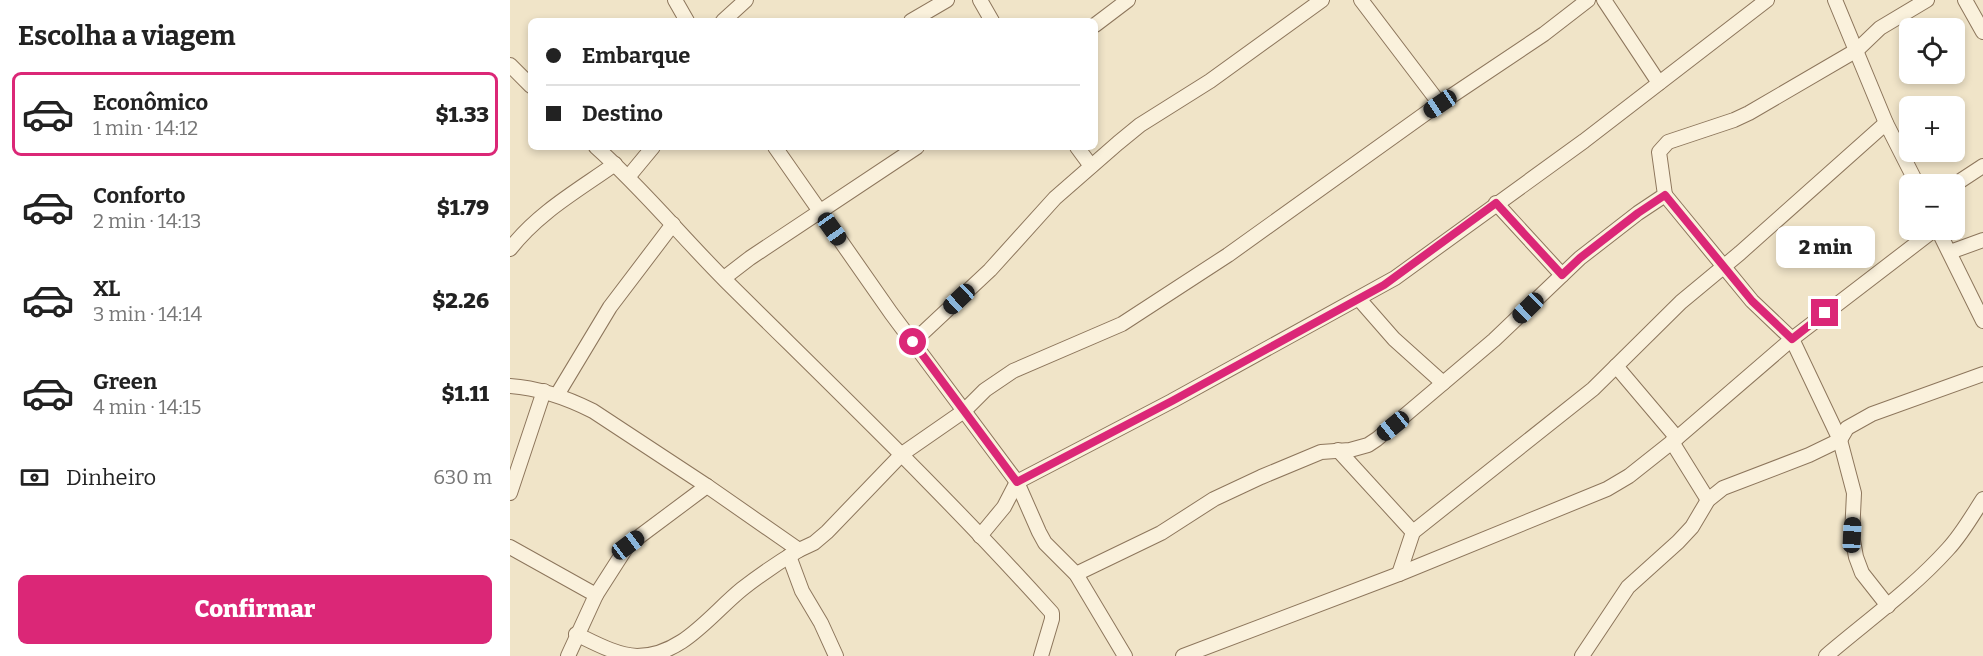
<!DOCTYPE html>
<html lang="pt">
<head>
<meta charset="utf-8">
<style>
  :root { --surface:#fff; --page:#f2f2f2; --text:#222; --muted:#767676; --line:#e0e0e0; --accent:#db2777 }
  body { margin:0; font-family:Bitter,serif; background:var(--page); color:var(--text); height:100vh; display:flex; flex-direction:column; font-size:22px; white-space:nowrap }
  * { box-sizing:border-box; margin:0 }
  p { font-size:20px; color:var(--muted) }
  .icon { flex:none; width:33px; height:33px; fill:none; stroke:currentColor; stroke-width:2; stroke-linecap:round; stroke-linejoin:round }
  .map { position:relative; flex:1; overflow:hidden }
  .details { display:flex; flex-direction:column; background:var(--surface); width:510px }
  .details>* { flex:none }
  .hud { position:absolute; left:18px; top:18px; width:570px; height:132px; border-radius:9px; box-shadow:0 3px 9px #0003; display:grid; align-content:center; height:132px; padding:0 18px; background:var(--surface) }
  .controls { position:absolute; left:1389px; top:18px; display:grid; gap:12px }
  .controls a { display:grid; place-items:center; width:66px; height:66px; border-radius:9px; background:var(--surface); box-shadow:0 3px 9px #0003; font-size:30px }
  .end { position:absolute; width:27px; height:27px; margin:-14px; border:8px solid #db2777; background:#fff; box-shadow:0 0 0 3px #fff }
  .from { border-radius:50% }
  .bubble { position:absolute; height:42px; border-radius:9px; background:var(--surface); box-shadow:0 3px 9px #0003; font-size:20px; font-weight:800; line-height:42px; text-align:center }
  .car { position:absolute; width:18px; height:36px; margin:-18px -9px; border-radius:8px; box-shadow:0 0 4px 2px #0007; background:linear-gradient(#222 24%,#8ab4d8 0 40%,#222 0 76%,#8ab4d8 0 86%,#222 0) }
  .hud b { display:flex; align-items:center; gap:21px; height:57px; font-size:22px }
  .hud b+b { border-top:2px solid var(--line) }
  .hud i { width:15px; height:15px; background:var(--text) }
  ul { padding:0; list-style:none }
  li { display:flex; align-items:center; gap:18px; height:84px; margin:0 12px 9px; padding:0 6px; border:3px solid transparent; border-radius:9px }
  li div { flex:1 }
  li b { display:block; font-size:22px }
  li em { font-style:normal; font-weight:800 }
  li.current { border-color:var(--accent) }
  li>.icon { width:54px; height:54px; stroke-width:1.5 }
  h2 { padding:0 18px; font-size:27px; line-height:72px }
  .pay { display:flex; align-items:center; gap:15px; height:66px; padding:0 18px; font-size:22px }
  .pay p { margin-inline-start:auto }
  .primary-button { display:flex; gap:12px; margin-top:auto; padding:12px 18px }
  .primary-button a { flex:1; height:69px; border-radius:9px; background:var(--accent); color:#fff; font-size:24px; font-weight:800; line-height:69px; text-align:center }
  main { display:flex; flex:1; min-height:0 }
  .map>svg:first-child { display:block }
</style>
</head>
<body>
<main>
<section class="details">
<h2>Escolha a viagem</h2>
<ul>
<li class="current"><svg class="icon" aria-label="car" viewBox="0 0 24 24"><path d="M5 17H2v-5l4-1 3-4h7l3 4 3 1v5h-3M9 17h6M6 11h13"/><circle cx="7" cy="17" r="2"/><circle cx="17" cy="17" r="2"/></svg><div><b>Econômico</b><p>1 min · 14:12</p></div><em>$1.33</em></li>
<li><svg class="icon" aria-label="car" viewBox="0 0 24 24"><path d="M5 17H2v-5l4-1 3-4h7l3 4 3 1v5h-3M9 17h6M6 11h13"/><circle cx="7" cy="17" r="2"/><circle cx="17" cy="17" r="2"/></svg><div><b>Conforto</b><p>2 min · 14:13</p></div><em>$1.79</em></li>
<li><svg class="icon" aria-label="car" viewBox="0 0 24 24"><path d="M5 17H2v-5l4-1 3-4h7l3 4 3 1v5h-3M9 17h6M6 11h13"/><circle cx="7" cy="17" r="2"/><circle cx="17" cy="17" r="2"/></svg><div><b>XL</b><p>3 min · 14:14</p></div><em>$2.26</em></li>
<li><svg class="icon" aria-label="car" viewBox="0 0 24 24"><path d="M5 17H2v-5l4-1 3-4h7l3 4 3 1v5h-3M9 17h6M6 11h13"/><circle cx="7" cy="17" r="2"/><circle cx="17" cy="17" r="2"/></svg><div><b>Green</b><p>4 min · 14:15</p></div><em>$1.11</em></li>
</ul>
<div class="pay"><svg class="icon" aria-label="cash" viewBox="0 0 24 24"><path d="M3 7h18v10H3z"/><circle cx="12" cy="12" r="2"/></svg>Dinheiro<p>630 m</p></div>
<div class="primary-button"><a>Confirmar</a></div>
</section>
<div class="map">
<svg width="1473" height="656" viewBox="0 0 1473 656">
  <rect width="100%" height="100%" fill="#f0e4c8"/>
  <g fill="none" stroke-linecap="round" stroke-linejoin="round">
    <g stroke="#8d765c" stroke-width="16">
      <g id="street">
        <polyline points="165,0 177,21"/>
        <polyline points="470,0 482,21"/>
        <polyline points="851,0 930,104"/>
        <polyline points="1094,0 1149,83"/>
        <polyline points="1325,0 1376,123 1407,184"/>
        <polyline points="1455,0 1473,32"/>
        <polyline points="213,21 236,0"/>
        <polyline points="401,21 437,0"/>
        <polyline points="585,25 618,0"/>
        <polyline points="0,65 21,86"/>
        <path d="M86,147C133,189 172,237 216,281C326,390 438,497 542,613V619L531,656"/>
        <polyline points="265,147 381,313 507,482 529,532 535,543 566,574 615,656"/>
        <polyline points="567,147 581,166"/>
        <polyline points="119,176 143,147"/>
        <polyline points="1444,185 1473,166"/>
        <polyline points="1155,195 1242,301 1282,339 1330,440 1344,493 1342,535 1346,557 1352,573 1378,606"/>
        <polyline points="986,203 1052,275"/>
        <polyline points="1428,230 1473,321"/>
        <path d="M0,249C29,212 67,191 105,164"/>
        <polyline points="1440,252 1473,240"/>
        <polyline points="214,278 240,258 407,147"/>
        <polyline points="849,299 884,339 933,383"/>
        <polyline points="403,342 480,270 545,198 608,143 630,125 700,81 812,0"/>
        <polyline points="1106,366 1167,438"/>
        <path d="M0,386C30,388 57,398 83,411L197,486L289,550L304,543L317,532L392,454L454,411L475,390L503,371L612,324L718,255L919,111L1034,34L1078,0"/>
        <polyline points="47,395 100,307 163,224"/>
        <polyline points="1162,442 1198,500"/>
        <polyline points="828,450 903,532"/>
        <polyline points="0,493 34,391"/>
        <polyline points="470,536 494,507 507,482 662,401 885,278 1074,141 1257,0"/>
        <polyline points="0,547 86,595"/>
        <polyline points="279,556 292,591 311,623 326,656"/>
        <polyline points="566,574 651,533 704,499 751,477 811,452 840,450 858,445 867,439 984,340 1070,258 1128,213 1155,195 1149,152 1158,142 1224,120 1239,113 1347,50 1370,28 1417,0"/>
        <polyline points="889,574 903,532 1083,389 1171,302 1230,253 1376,123"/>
        <path d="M66,634C85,643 106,655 127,656C172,656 200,615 232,589C250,575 269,562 289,550"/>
        <polyline points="58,656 86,595 118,545 197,486"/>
        <polyline points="673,656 889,574 1097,489 1119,476 1167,438 1282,339 1424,230"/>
        <polyline points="1072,656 1118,587 1168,542 1182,527 1198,500 1213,488 1299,455 1330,440 1337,428 1362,414 1473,374"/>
        <path d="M1316,656C1357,621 1402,589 1438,549C1452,534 1462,516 1473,499"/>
      </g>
    </g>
    <use href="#street" stroke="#faf1dc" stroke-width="14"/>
  </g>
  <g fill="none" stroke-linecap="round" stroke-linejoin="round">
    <polyline stroke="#db2777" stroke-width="8" points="403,342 507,482 662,401 874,285 986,203 1052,275 1070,258 1128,213 1155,195 1242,301 1282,339 1315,313"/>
  </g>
</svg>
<div class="controls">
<a><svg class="icon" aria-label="locate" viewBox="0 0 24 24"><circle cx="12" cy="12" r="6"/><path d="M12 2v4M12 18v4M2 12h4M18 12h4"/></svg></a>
<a>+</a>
<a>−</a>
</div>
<i class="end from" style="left:403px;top:342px"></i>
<i class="end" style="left:1315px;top:313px"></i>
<div class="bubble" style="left:1266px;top:226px;width:99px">2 min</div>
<i class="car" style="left:930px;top:104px;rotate:236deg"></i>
<i class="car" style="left:322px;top:229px;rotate:145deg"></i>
<i class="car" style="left:449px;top:299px;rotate:227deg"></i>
<i class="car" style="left:1018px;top:308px;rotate:226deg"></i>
<i class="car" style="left:883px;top:426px;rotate:231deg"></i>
<i class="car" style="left:1342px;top:535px;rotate:3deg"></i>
<i class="car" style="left:118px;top:545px;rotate:53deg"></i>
<div class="hud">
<b><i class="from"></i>Embarque</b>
<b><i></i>Destino</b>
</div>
</div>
</main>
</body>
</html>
